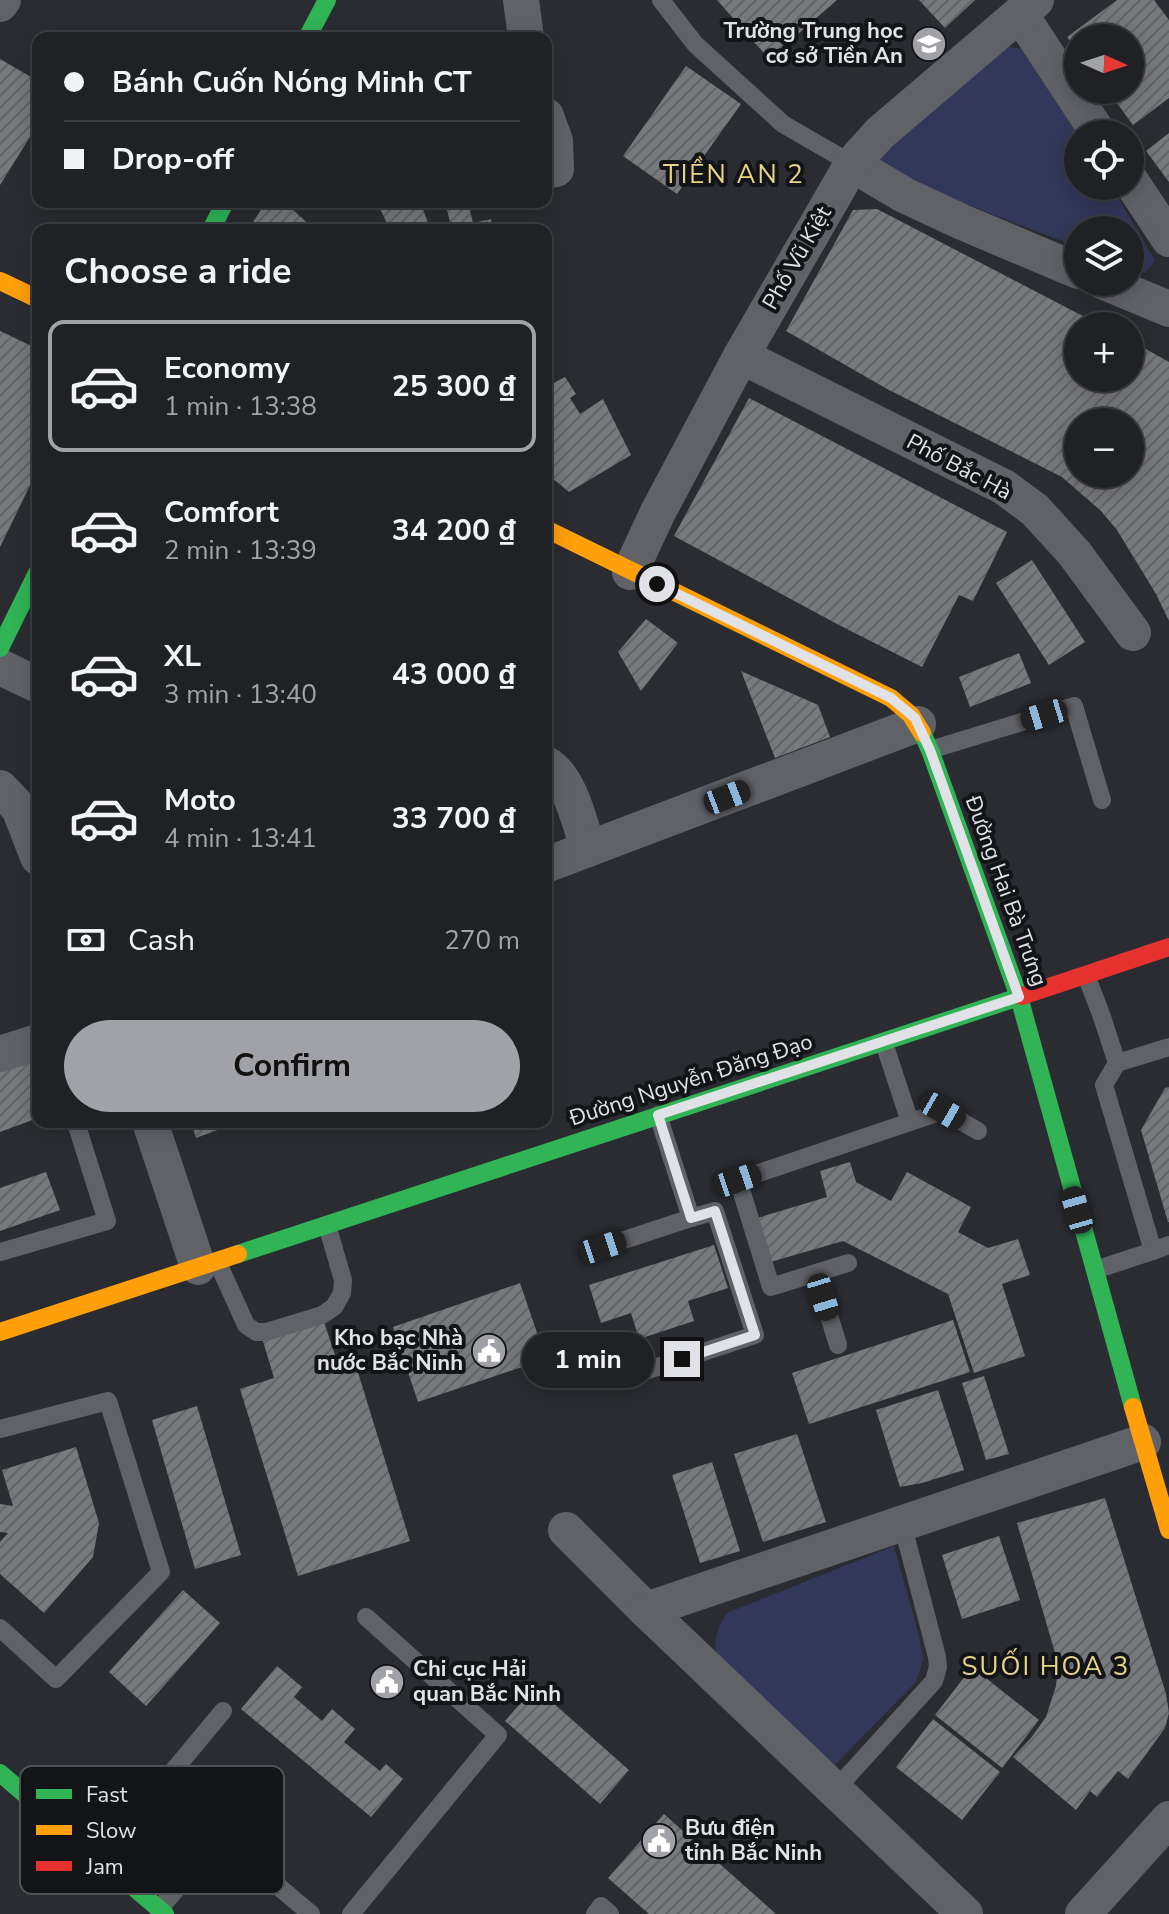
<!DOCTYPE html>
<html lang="en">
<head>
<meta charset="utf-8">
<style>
  :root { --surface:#202125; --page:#28292d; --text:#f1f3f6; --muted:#a2a3a7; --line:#3d3e42; --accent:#a1a2a7 }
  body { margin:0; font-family:"Nunito Sans",sans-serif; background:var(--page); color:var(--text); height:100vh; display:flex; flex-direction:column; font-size:30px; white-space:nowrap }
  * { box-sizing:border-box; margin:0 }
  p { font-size:26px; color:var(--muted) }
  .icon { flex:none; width:44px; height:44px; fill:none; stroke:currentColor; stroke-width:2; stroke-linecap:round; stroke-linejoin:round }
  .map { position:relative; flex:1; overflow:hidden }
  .sheet { position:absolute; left:32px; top:224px; width:520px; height:904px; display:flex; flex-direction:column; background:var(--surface); border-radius:16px; box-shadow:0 4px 20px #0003,0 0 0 2px var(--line) }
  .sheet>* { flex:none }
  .guide { position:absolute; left:32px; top:32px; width:520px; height:176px; border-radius:16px; box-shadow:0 4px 20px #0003,0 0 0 2px var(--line); display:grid; align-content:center; height:176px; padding:0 32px; background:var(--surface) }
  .needle { width:52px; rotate:93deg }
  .fabs { position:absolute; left:1064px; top:24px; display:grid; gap:16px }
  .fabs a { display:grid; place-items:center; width:80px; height:80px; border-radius:50%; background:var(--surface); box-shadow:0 4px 20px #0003,0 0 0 2px var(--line); font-size:40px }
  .end { position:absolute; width:36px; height:36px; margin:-18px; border:10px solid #e1e2e7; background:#111; box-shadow:0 0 0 4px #111 }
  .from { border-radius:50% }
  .bubble { position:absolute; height:56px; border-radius:28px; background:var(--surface); box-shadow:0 4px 20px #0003,0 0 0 2px var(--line); font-size:26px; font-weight:700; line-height:56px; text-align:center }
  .car { position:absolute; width:24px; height:48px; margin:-24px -12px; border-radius:10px; box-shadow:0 0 6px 2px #0007; background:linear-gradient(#222 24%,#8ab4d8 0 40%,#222 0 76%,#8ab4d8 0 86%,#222 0) }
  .guide b { display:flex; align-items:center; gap:28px; height:76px; font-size:30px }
  .guide b+b { border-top:2px solid var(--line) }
  .guide i { width:20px; height:20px; background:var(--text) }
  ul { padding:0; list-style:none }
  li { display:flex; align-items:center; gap:24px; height:132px; margin:0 16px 12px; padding:0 16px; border:4px solid transparent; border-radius:16px }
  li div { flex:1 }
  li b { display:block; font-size:30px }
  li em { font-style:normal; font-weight:700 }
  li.current { border-color:var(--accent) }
  li>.icon { width:72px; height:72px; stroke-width:1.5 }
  h2 { padding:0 32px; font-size:36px; line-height:96px }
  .pay { display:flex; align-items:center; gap:20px; height:88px; padding:0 32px; font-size:30px }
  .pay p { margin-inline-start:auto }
  .button { display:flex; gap:16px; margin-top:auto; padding:16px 32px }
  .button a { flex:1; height:92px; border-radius:48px; background:var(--accent); color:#111; font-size:32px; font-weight:700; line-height:92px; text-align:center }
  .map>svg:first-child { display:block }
</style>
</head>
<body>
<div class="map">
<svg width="1169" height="1914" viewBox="0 0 1169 1914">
  <defs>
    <pattern id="building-hatch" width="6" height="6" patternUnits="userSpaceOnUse" patternTransform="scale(2)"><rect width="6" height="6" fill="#78797d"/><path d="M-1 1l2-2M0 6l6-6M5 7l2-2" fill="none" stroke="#636467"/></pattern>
  </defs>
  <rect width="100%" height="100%" fill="#2b2c31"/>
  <g fill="#333759">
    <polygon points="1006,47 1029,49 1078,134 1078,186 1111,186 1155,260 1145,273 1130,268 1130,230 1078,230 1078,247 880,171 881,152"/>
    <path d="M894,1546L919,1636L923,1659L920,1671L915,1683L835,1765L718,1661C712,1642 717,1629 727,1613Z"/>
  </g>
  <g fill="url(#building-hatch)" fill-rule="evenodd">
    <polygon points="717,0 837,0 769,59"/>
    <polygon points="919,0 975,0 945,28"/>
    <polygon points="1117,0 1154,0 1169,20 1169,98 1133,125 1107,90 1130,90 1130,38 1078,38 1078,51 1067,37"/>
    <polygon points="0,59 38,81 38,124 0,185"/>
    <polygon points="686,66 741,104 677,194 623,156"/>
    <polygon points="1169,133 1169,182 1146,151"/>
    <polygon points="266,202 282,202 291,208 315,230 248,230"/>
    <polygon points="377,202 420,202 431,230 390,230"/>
    <polygon points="445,202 468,202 473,223 491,219 493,230 452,230"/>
    <path d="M877,209L1102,326H1078V378H1130V340L1169,362V621L1156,594L1117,530L1101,511L1062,477L889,390L786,331L853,210ZM1078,422H1130V474H1078Z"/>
    <polygon points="0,331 38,349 38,469 0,547"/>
    <polygon points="565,377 576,394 570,398 580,414 603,399 631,455 569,492 546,473 546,387"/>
    <polygon points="749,398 1007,532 973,601 959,595 922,667 837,624 674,536"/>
    <polygon points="1032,560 1085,642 1049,665 996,583"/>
    <polygon points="646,619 678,643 641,691 618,652"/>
    <polygon points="1019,653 1031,683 970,707 959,677"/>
    <polygon points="741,671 818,705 830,737 775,758"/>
    <polygon points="38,1059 38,1118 0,1132 0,1072"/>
    <polygon points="1169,1087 1169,1222 1168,1222 1141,1130 1165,1088"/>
    <polygon points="191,1122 239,1122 196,1138"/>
    <polygon points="850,1162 856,1182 891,1201 907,1172 971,1207 958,1232 988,1248 1018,1239 1030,1275 1002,1284 1025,1356 974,1373 948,1294 843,1241 767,1263 754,1219 827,1197 820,1171"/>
    <polygon points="46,1172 60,1210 0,1231 0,1188"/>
    <polygon points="714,1245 728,1288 688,1301 694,1321 639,1339 631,1313 601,1323 589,1285"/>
    <polygon points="520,1283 546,1359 418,1402 393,1327"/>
    <polygon points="953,1320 970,1372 809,1424 792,1373"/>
    <polygon points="324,1322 336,1358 352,1353 410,1541 298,1576 240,1389 274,1378 263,1341"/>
    <polygon points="984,1376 1009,1454 986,1460 962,1383"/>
    <polygon points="938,1390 964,1470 922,1483 900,1487 876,1410"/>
    <polygon points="197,1406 241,1555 195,1569 152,1420"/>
    <polygon points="797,1434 826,1522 763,1542 734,1454"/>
    <polygon points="76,1447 99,1523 93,1557 44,1613 0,1574 0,1542 8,1533 0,1532 0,1504 13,1506 2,1470"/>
    <polygon points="712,1462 740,1551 700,1563 672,1475"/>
    <polygon points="1105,1498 1166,1694 1169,1713 1165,1728 1128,1779 1118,1771 1097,1797 1090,1791 1076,1810 1013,1757 1031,1738 1046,1717 1056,1686 1058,1663 1017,1523"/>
    <polygon points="999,1536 1020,1600 962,1619 942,1555"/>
    <polygon points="183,1590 220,1623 146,1706 109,1672"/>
    <polygon points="277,1666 302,1687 294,1697 322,1721 332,1709 355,1729 344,1742 380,1771 386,1764 403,1779 371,1817 241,1709"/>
    <polygon points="972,1667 1039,1720 1002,1768 935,1715"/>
    <polygon points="535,1687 629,1770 600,1804 505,1721"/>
    <polygon points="933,1719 1000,1772 962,1820 896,1767"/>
    <polygon points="664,1814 721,1865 776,1914 649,1914 608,1878"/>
  </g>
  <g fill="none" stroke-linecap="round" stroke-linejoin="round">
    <g stroke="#616268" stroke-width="18">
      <polyline points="661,0 695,44 783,124 852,164"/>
      <polyline points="930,750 1074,706 1102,800"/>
      <polyline points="1086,975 1102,1017 1117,1063 1169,1047"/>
      <polyline points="884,1043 910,1122 943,1111 978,1131"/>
      <polyline points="1117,1063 1104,1085 1153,1251 1169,1245"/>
      <polyline points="603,1247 691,1218 658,1115"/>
      <polyline points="0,1252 107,1221 76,1123"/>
      <polyline points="217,1261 246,1325 256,1332 266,1332 322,1315 334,1307 342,1293 343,1280 327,1225"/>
      <polyline points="848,1263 771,1287 738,1180 910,1122"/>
      <polyline points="1095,1270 1153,1251"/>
      <polyline points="816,1273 838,1345"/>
      <polyline points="633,1375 755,1335 715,1211 691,1218"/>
      <polyline points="0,1429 108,1401 161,1572 56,1679 0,1628"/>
      <polyline points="836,1789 934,1681 938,1667 937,1657 902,1523"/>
      <polyline points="221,1838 159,1788 223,1711"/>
      <polyline points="159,1909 221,1838 311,1914"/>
      <polyline points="351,1914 498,1735 366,1617"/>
      <polyline points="595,1914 601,1906 610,1914"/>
    </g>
    <g stroke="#616268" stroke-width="36">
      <polyline points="521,0 526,38"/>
      <polyline points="0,4 3,0"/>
      <polyline points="1020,14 1099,134"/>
      <polyline points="546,116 555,141 556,169 546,170"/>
      <polyline points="852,164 904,195 962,222 1078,271"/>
      <polyline points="1130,180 1169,239"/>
      <polyline points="1104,282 1169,309"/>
      <polyline points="741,356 1004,487 1035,510 1075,554 1133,633"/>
      <polyline points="630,572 658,512 741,356 852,164 880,133 1036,0"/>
      <polyline points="0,667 38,685"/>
      <path d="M546,764C570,777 580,824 588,849"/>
      <polyline points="0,788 19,808 38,857"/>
      <polyline points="546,865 918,724"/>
      <polyline points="0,1054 38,1042"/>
      <polyline points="150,1122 198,1267"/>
      <polyline points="566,1530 646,1610 965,1914"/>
      <polyline points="646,1610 1143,1442"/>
      <polyline points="1083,1914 1169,1819"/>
    </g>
    <g stroke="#30b455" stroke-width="18">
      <polyline points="307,38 327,0"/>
      <polyline points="211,230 225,202"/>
      <polyline points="0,648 38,571"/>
      <polyline points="922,733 930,750 1019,997 1133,1407"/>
      <polyline points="238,1254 1022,996"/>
      <polyline points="0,1773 165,1914"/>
    </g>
    <g stroke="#ff9f0a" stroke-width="18">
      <polyline points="0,281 38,299"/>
      <polyline points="546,529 891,698 911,715 922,733"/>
      <polyline points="0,1332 238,1254"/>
      <polyline points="1133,1407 1169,1530"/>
    </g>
    <polyline stroke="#e5322d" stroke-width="18" points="1022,996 1169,947"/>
  </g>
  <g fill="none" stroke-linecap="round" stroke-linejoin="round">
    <polyline stroke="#e1e2e7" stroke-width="10" points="657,584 891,698 915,718 930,750 1019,997 658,1115 691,1218 715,1211 755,1335 682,1359"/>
  </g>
  <defs>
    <g id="school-disc" transform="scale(1.8)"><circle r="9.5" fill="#a1a2a7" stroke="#131417"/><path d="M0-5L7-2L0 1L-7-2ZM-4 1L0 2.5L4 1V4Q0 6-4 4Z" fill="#fff"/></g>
    <g id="civic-disc" transform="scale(1.8)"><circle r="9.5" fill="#a1a2a7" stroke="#131417"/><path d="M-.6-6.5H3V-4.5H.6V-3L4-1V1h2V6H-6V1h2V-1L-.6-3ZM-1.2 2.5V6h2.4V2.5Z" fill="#fff"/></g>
  </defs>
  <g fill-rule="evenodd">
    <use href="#school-disc" x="929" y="44"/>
    <use href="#civic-disc" x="489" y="1351"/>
    <use href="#civic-disc" x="387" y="1682"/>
    <use href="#civic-disc" x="659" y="1841"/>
  </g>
  <g text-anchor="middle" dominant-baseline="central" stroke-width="8" stroke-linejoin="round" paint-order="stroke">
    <g font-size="22" font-weight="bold" fill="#e1e2e7" stroke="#131417" text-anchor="end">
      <text x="903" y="31">Trường Trung học<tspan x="903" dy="25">cơ sở Tiền An</tspan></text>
      <text x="463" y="1338">Kho bạc Nhà<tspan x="463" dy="25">nước Bắc Ninh</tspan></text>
      <text x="413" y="1669" text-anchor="start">Chi cục Hải<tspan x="413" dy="25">quan Bắc Ninh</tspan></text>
      <text x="685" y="1828" text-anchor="start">Bưu điện<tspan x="685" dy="25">tỉnh Bắc Ninh</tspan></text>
    </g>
    <g font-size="22" fill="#e1e2e7" stroke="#131417">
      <text transform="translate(797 258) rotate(-60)">Phố Vũ Kiệt</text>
      <text transform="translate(959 467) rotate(28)">Phố Bắc Hà</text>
      <text transform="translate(1006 891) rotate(70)">Đường Hai Bà Trưng</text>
      <text transform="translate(691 1080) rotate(-18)">Đường Nguyễn Đăng Đạo</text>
    </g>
    <g font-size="26" letter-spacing="2" fill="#e7d486" stroke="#131417">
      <text x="734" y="174">TIỀN AN 2</text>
      <text x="1046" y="1666">SUỐI HOA 3</text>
    </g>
  </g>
  <rect x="20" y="1766" width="264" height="128" rx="12" fill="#131417" stroke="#515255" stroke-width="2"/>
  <rect x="36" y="1789" width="36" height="10" fill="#30b455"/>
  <rect x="36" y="1825" width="36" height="10" fill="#ff9f0a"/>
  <rect x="36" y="1861" width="36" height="10" fill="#e5322d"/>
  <g font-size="22" fill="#e1e2e7">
    <text x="86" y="1802">Fast</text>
    <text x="86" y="1838">Slow</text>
    <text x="86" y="1874">Jam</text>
  </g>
</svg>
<div class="fabs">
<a><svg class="needle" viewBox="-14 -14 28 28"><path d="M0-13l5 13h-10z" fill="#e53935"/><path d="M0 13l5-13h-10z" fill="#a2a3a7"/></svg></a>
<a><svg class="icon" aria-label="locate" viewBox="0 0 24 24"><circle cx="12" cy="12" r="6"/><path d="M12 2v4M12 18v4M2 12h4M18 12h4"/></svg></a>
<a><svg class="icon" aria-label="layers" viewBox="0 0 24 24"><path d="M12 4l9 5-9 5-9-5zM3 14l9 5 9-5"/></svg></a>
<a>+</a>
<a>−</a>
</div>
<i class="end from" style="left:657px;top:584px"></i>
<i class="end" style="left:682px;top:1359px"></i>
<div class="bubble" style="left:522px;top:1332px;width:132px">1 min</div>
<i class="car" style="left:1044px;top:715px;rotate:253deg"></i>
<i class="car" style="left:727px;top:797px;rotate:69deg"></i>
<i class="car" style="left:943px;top:1111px;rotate:120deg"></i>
<i class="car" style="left:738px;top:1180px;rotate:71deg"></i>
<i class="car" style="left:1077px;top:1210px;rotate:344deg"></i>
<i class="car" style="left:603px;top:1247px;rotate:72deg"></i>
<i class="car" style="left:823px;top:1297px;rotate:163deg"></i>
<div class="guide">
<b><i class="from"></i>Bánh Cuốn Nóng Minh CT</b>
<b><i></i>Drop-off</b>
</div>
<section class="sheet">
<h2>Choose a ride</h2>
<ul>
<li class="current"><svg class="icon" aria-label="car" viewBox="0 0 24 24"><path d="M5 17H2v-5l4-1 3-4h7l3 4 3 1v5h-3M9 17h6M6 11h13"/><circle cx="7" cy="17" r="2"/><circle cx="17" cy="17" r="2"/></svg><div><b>Economy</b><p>1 min · 13:38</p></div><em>25 300 ₫</em></li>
<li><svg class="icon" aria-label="car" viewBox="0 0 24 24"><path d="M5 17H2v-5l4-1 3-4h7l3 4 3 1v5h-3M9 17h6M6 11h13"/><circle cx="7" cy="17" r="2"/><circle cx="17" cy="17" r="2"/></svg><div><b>Comfort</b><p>2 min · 13:39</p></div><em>34 200 ₫</em></li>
<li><svg class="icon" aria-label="car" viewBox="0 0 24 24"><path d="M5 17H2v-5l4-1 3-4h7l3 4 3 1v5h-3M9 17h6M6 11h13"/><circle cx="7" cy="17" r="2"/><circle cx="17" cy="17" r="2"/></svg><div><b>XL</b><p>3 min · 13:40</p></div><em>43 000 ₫</em></li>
<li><svg class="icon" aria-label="car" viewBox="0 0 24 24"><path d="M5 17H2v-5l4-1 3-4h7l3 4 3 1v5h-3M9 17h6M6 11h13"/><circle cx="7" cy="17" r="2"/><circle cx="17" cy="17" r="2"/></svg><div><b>Moto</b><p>4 min · 13:41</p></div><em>33 700 ₫</em></li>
</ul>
<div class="pay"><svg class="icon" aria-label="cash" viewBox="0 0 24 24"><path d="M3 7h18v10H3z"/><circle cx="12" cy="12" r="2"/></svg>Cash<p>270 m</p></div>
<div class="button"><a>Confirm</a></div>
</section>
</div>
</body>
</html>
